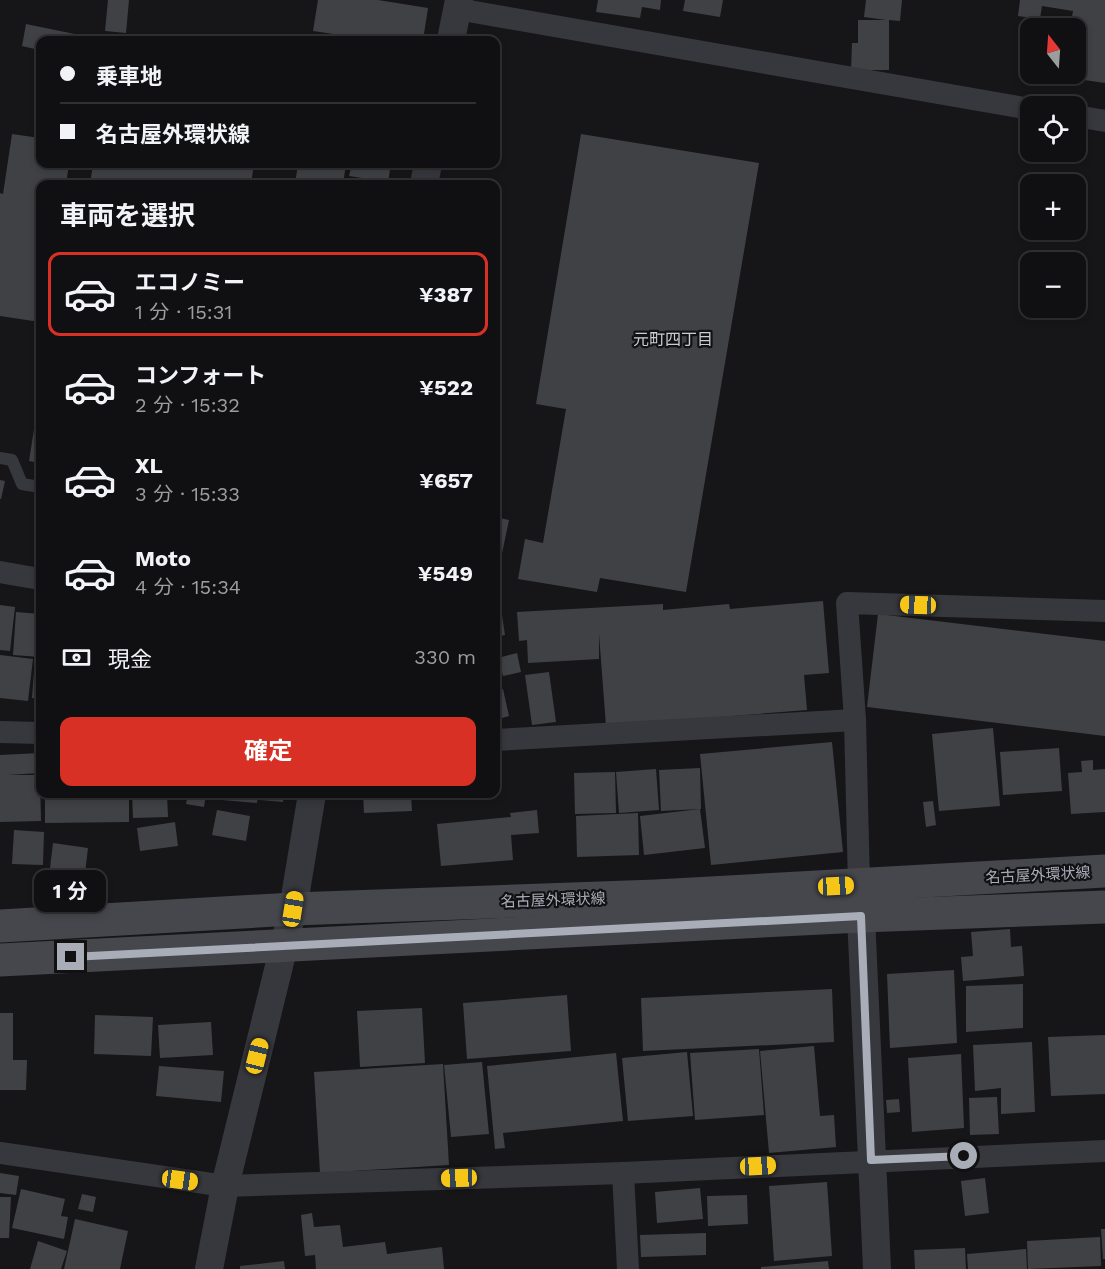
<!DOCTYPE html>
<html lang="ja">
<head>
<meta charset="utf-8">
<style>
  :root { --surface:#101012; --page:#1e1e20; --text:#f1f3f6; --muted:#9c9d9f; --line:#303032; --accent:#d93025 }
  body { margin:0; font-family:"Work Sans","Noto Sans JP",sans-serif; background:var(--page); color:var(--text); height:100vh; display:flex; flex-direction:column; font-size:22px; white-space:nowrap }
  * { box-sizing:border-box; margin:0 }
  p { font-size:20px; color:var(--muted) }
  .icon { flex:none; width:33px; height:33px; fill:none; stroke:currentColor; stroke-width:2; stroke-linecap:round; stroke-linejoin:round }
  .map { position:relative; flex:1; overflow:hidden }
  .drawer { position:absolute; left:36px; top:180px; width:464px; height:618px; display:flex; flex-direction:column; background:var(--surface); border-radius:12px; box-shadow:0 3px 9px #0003,0 0 0 2px var(--line) }
  .drawer>* { flex:none }
  .banner { position:absolute; left:36px; top:36px; width:464px; height:132px; border-radius:12px; box-shadow:0 3px 9px #0003,0 0 0 2px var(--line); display:grid; align-content:center; height:132px; padding:0 24px; background:var(--surface) }
  .needle { width:39px; rotate:343deg }
  .buttons { position:absolute; left:1020px; top:18px; display:grid; gap:12px }
  .buttons a { display:grid; place-items:center; width:66px; height:66px; border-radius:12px; background:var(--surface); box-shadow:0 3px 9px #0003,0 0 0 2px var(--line); font-size:30px }
  .end { position:absolute; width:27px; height:27px; margin:-14px; border:8px solid #a8adb8; background:#111; box-shadow:0 0 0 3px #111 }
  .from { border-radius:50% }
  .bubble { position:absolute; height:42px; border-radius:12px; background:var(--surface); box-shadow:0 3px 9px #0003,0 0 0 2px var(--line); font-size:20px; font-weight:700; line-height:42px; text-align:center }
  .car { position:absolute; width:18px; height:36px; margin:-18px -9px; border-radius:8px; box-shadow:0 0 4px 2px #0007; background:linear-gradient(#f5c518 24%,#345 0 40%,#f5c518 0 76%,#345 0 86%,#f5c518 0) }
  .banner b { display:flex; align-items:center; gap:21px; height:57px; font-size:22px }
  .banner b+b { border-top:2px solid var(--line) }
  .banner i { width:15px; height:15px; background:var(--text) }
  ul { padding:0; list-style:none }
  li { display:flex; align-items:center; gap:18px; height:84px; margin:0 12px 9px; padding:0 12px; border:3px solid transparent; border-radius:12px }
  li div { flex:1 }
  li b { display:block; font-size:22px }
  li em { font-style:normal; font-weight:700 }
  li.on { border-color:var(--accent) }
  li>.icon { width:54px; height:54px; stroke-width:1.5 }
  h2 { padding:0 24px; font-size:27px; line-height:72px }
  .pay { display:flex; align-items:center; gap:15px; height:66px; padding:0 24px; font-size:22px }
  .pay p { margin-inline-start:auto }
  .action { display:flex; gap:12px; margin-top:auto; padding:12px 24px }
  .action a { flex:1; height:69px; border-radius:12px; background:var(--accent); color:#fff; font-size:24px; font-weight:700; line-height:69px; text-align:center }
  .map>svg:first-child { display:block }
</style>
</head>
<body>
<div class="map">
<svg width="1105" height="1269" viewBox="0 0 1105 1269">
  <rect width="100%" height="100%" fill="#161618"/>
  <g fill="#404145">
    <polygon points="108,0 129,0 126,33 105,31"/>
    <polygon points="318,0 378,0 428,8 423,40 374,40 313,31"/>
    <polygon points="598,0 661,0 660,10 642,7 640,18 596,12"/>
    <polygon points="685,0 723,0 720,17 683,11"/>
    <polygon points="866,0 902,0 900,21 889,20 889,70 851,70 852,43 858,43 858,20 886,20 864,17"/>
    <polygon points="1020,0 1105,0 1105,83 1063,77 1064,74 1076,74 1076,28 1070,28 1073,11 1042,6 1040,19 1018,16"/>
    <polygon points="26,24 99,39 99,40 40,40 40,73 34,72 39,50 22,46"/>
    <polygon points="12,134 40,138 40,164 69,164 66,184 40,184 40,322 0,316 0,193 3,194"/>
    <polygon points="581,134 759,163 686,592 600,578 597,592 518,579 525,539 543,543 566,409 536,404"/>
    <polygon points="93,164 254,164 251,184 90,184"/>
    <polygon points="298,164 346,164 343,184 295,184"/>
    <polygon points="352,164 391,164 388,182 349,176"/>
    <polygon points="34,429 40,430 40,463 29,461"/>
    <polygon points="0,480 5,481 1,499 0,499"/>
    <polygon points="495,517 509,520 496,582 495,582"/>
    <polygon points="823,601 829,673 804,675 807,710 606,726 599,634 599,659 528,663 527,640 519,641 517,612 663,604 663,610 729,604 730,609"/>
    <polygon points="500,602 505,635 495,637 495,603"/>
    <polygon points="0,605 15,607 10,651 0,650"/>
    <polygon points="16,612 40,614 40,657 13,655"/>
    <polygon points="878,614 1105,641 1105,736 867,707"/>
    <polygon points="517,653 521,672 503,676 498,658"/>
    <polygon points="0,655 33,659 28,701 0,698"/>
    <polygon points="35,659 40,660 40,699 32,698"/>
    <polygon points="549,672 556,722 532,725 525,675"/>
    <polygon points="503,689 509,716 495,720 495,691"/>
    <polygon points="993,728 1000,806 939,811 932,734"/>
    <polygon points="832,742 843,852 711,865 700,754"/>
    <polygon points="1059,748 1062,791 1003,795 1000,752"/>
    <polygon points="40,753 40,773 8,775 40,775 41,821 0,822 0,755"/>
    <polygon points="1093,760 1093,770 1105,769 1105,812 1071,814 1068,773 1082,772 1081,761"/>
    <polygon points="700,768 701,809 661,811 659,770"/>
    <polygon points="656,769 659,810 619,813 616,772"/>
    <polygon points="615,772 616,813 575,814 574,773"/>
    <polygon points="45,794 129,794 129,822 45,823"/>
    <polygon points="132,794 167,794 168,817 133,818"/>
    <polygon points="188,794 206,794 204,807 186,804"/>
    <polygon points="223,794 258,794 257,803 222,800"/>
    <polygon points="261,794 284,794 283,802 260,800"/>
    <polygon points="363,794 411,794 412,811 364,813"/>
    <polygon points="933,801 936,825 926,827 923,802"/>
    <polygon points="700,809 705,848 644,855 640,816"/>
    <polygon points="217,810 250,816 246,841 212,835"/>
    <polygon points="537,810 539,833 511,835 513,860 441,866 437,824 511,817 510,813"/>
    <polygon points="638,813 639,855 577,857 576,816"/>
    <polygon points="175,822 178,846 140,851 137,828"/>
    <polygon points="14,830 44,832 43,865 12,864"/>
    <polygon points="53,843 88,848 85,873 50,868"/>
    <polygon points="1010,929 1011,947 1022,946 1024,976 963,981 961,957 973,956 971,932"/>
    <polygon points="954,970 957,1043 890,1048 887,974"/>
    <polygon points="1023,984 1023,1028 966,1032 966,986"/>
    <polygon points="832,989 834,1042 643,1051 641,998"/>
    <polygon points="567,995 571,1051 467,1059 463,1003"/>
    <polygon points="422,1008 425,1063 360,1067 357,1011"/>
    <polygon points="0,1013 13,1013 13,1060 27,1060 26,1090 0,1090"/>
    <polygon points="95,1015 153,1017 151,1056 94,1054"/>
    <polygon points="211,1022 213,1055 160,1058 158,1025"/>
    <polygon points="1105,1035 1105,1094 1051,1096 1048,1037"/>
    <polygon points="1032,1042 1035,1112 1001,1114 1001,1088 975,1091 973,1045"/>
    <polygon points="814,1046 820,1116 834,1115 836,1147 769,1153 760,1051"/>
    <polygon points="759,1049 764,1115 695,1120 690,1053"/>
    <polygon points="687,1052 693,1116 628,1121 622,1058"/>
    <polygon points="616,1053 623,1121 503,1133 505,1148 495,1149 487,1066"/>
    <polygon points="961,1054 964,1128 912,1132 908,1058"/>
    <polygon points="482,1062 489,1134 451,1137 444,1065"/>
    <polygon points="443,1064 449,1165 320,1173 314,1072"/>
    <polygon points="159,1066 224,1071 221,1102 156,1096"/>
    <polygon points="997,1097 999,1134 970,1135 969,1098"/>
    <polygon points="899,1099 900,1112 887,1113 886,1100"/>
    <polygon points="0,1173 19,1176 16,1195 0,1193"/>
    <polygon points="985,1178 989,1213 965,1216 961,1181"/>
    <polygon points="827,1182 832,1256 774,1261 769,1186"/>
    <polygon points="700,1188 703,1219 657,1223 655,1192"/>
    <polygon points="21,1189 65,1199 61,1216 68,1217 64,1239 12,1228"/>
    <polygon points="82,1194 96,1197 93,1212 78,1209"/>
    <polygon points="747,1195 748,1224 708,1226 707,1196"/>
    <polygon points="0,1197 11,1197 9,1238 0,1238"/>
    <polygon points="312,1213 314,1227 340,1225 343,1247 385,1242 387,1254 442,1247 444,1269 316,1269 315,1255 305,1256 301,1215"/>
    <polygon points="75,1219 128,1231 120,1269 64,1269"/>
    <polygon points="1101,1229 1105,1229 1105,1259 1103,1259"/>
    <polygon points="706,1233 706,1255 641,1257 640,1235"/>
    <polygon points="1100,1237 1101,1266 1028,1269 1027,1241"/>
    <polygon points="38,1241 67,1251 61,1269 30,1269"/>
    <polygon points="965,1248 966,1269 915,1269 914,1250"/>
    <polygon points="1026,1249 1027,1269 968,1269 967,1254"/>
    <polygon points="284,1261 285,1269 240,1269 240,1266"/>
    <polygon points="828,1261 829,1269 761,1269 761,1267"/>
  </g>
  <g fill="none" stroke-linecap="round" stroke-linejoin="round">
    <polyline stroke="#37383d" stroke-width="12" points="0,458 12,460 22,484 40,487"/>
    <g stroke="#37383d" stroke-width="22">
      <polyline points="457,9 1030,109"/>
      <polyline points="1076,116 1105,121"/>
      <polyline points="0,572 40,579"/>
      <polyline points="0,732 40,733"/>
      <polyline points="495,740 855,720"/>
      <polyline points="859,885 855,720 847,603 1105,611"/>
      <polyline points="0,1153 225,1186 623,1173 1105,1151"/>
      <polyline points="623,1173 628,1269"/>
    </g>
    <g stroke="#37383d" stroke-width="28">
      <polyline points="451,40 459,0"/>
      <polyline points="424,184 428,164"/>
      <polyline points="861,916 877,1269"/>
      <polyline points="209,1269 225,1186 293,909 312,794"/>
    </g>
    <g stroke="#45474d" stroke-width="33">
      <polyline points="0,926 293,909 656,896 1105,871"/>
      <polyline points="0,960 861,916 1105,907"/>
    </g>
  </g>
  <g fill="none" stroke-linecap="round" stroke-linejoin="round">
    <polyline stroke="#a8adb8" stroke-width="8" points="71,957 861,916 871,1160 964,1156"/>
  </g>
  <g text-anchor="middle" dominant-baseline="central" stroke-width="4.5" stroke-linejoin="round" paint-order="stroke">
    <g font-size="15" fill="#a8adb8" stroke="#111113">
      <text transform="translate(1038 875) rotate(-3)">名古屋外環状線</text>
      <text transform="translate(553 900) rotate(-2)">名古屋外環状線</text>
    </g>
    <g font-size="16" fill="#c9ccd4" stroke="#111113">
      <text x="673" y="339">元町四丁目</text>
    </g>
  </g>
</svg>
<div class="buttons">
<a><svg class="needle" viewBox="-14 -14 28 28"><path d="M0-13l5 13h-10z" fill="#e53935"/><path d="M0 13l5-13h-10z" fill="#9c9d9f"/></svg></a>
<a><svg class="icon" aria-label="locate" viewBox="0 0 24 24"><circle cx="12" cy="12" r="6"/><path d="M12 2v4M12 18v4M2 12h4M18 12h4"/></svg></a>
<a>+</a>
<a>−</a>
</div>
<i class="end from" style="left:964px;top:1156px"></i>
<i class="end" style="left:71px;top:957px"></i>
<div class="bubble" style="left:34px;top:870px;width:72px">1 分</div>
<i class="car" style="left:918px;top:605px;rotate:272deg"></i>
<i class="car" style="left:836px;top:886px;rotate:87deg"></i>
<i class="car" style="left:293px;top:909px;rotate:9deg"></i>
<i class="car" style="left:257px;top:1056px;rotate:14deg"></i>
<i class="car" style="left:758px;top:1166px;rotate:87deg"></i>
<i class="car" style="left:459px;top:1178px;rotate:268deg"></i>
<i class="car" style="left:180px;top:1180px;rotate:98deg"></i>
<div class="banner">
<b><i class="from"></i>乗車地</b>
<b><i></i>名古屋外環状線</b>
</div>
<section class="drawer">
<h2>車両を選択</h2>
<ul>
<li class="on"><svg class="icon" aria-label="car" viewBox="0 0 24 24"><path d="M5 17H2v-5l4-1 3-4h7l3 4 3 1v5h-3M9 17h6M6 11h13"/><circle cx="7" cy="17" r="2"/><circle cx="17" cy="17" r="2"/></svg><div><b>エコノミー</b><p>1 分 · 15:31</p></div><em>¥387</em></li>
<li><svg class="icon" aria-label="car" viewBox="0 0 24 24"><path d="M5 17H2v-5l4-1 3-4h7l3 4 3 1v5h-3M9 17h6M6 11h13"/><circle cx="7" cy="17" r="2"/><circle cx="17" cy="17" r="2"/></svg><div><b>コンフォート</b><p>2 分 · 15:32</p></div><em>¥522</em></li>
<li><svg class="icon" aria-label="car" viewBox="0 0 24 24"><path d="M5 17H2v-5l4-1 3-4h7l3 4 3 1v5h-3M9 17h6M6 11h13"/><circle cx="7" cy="17" r="2"/><circle cx="17" cy="17" r="2"/></svg><div><b>XL</b><p>3 分 · 15:33</p></div><em>¥657</em></li>
<li><svg class="icon" aria-label="car" viewBox="0 0 24 24"><path d="M5 17H2v-5l4-1 3-4h7l3 4 3 1v5h-3M9 17h6M6 11h13"/><circle cx="7" cy="17" r="2"/><circle cx="17" cy="17" r="2"/></svg><div><b>Moto</b><p>4 分 · 15:34</p></div><em>¥549</em></li>
</ul>
<div class="pay"><svg class="icon" aria-label="cash" viewBox="0 0 24 24"><path d="M3 7h18v10H3z"/><circle cx="12" cy="12" r="2"/></svg>現金<p>330 m</p></div>
<div class="action"><a>確定</a></div>
</section>
</div>
</body>
</html>
